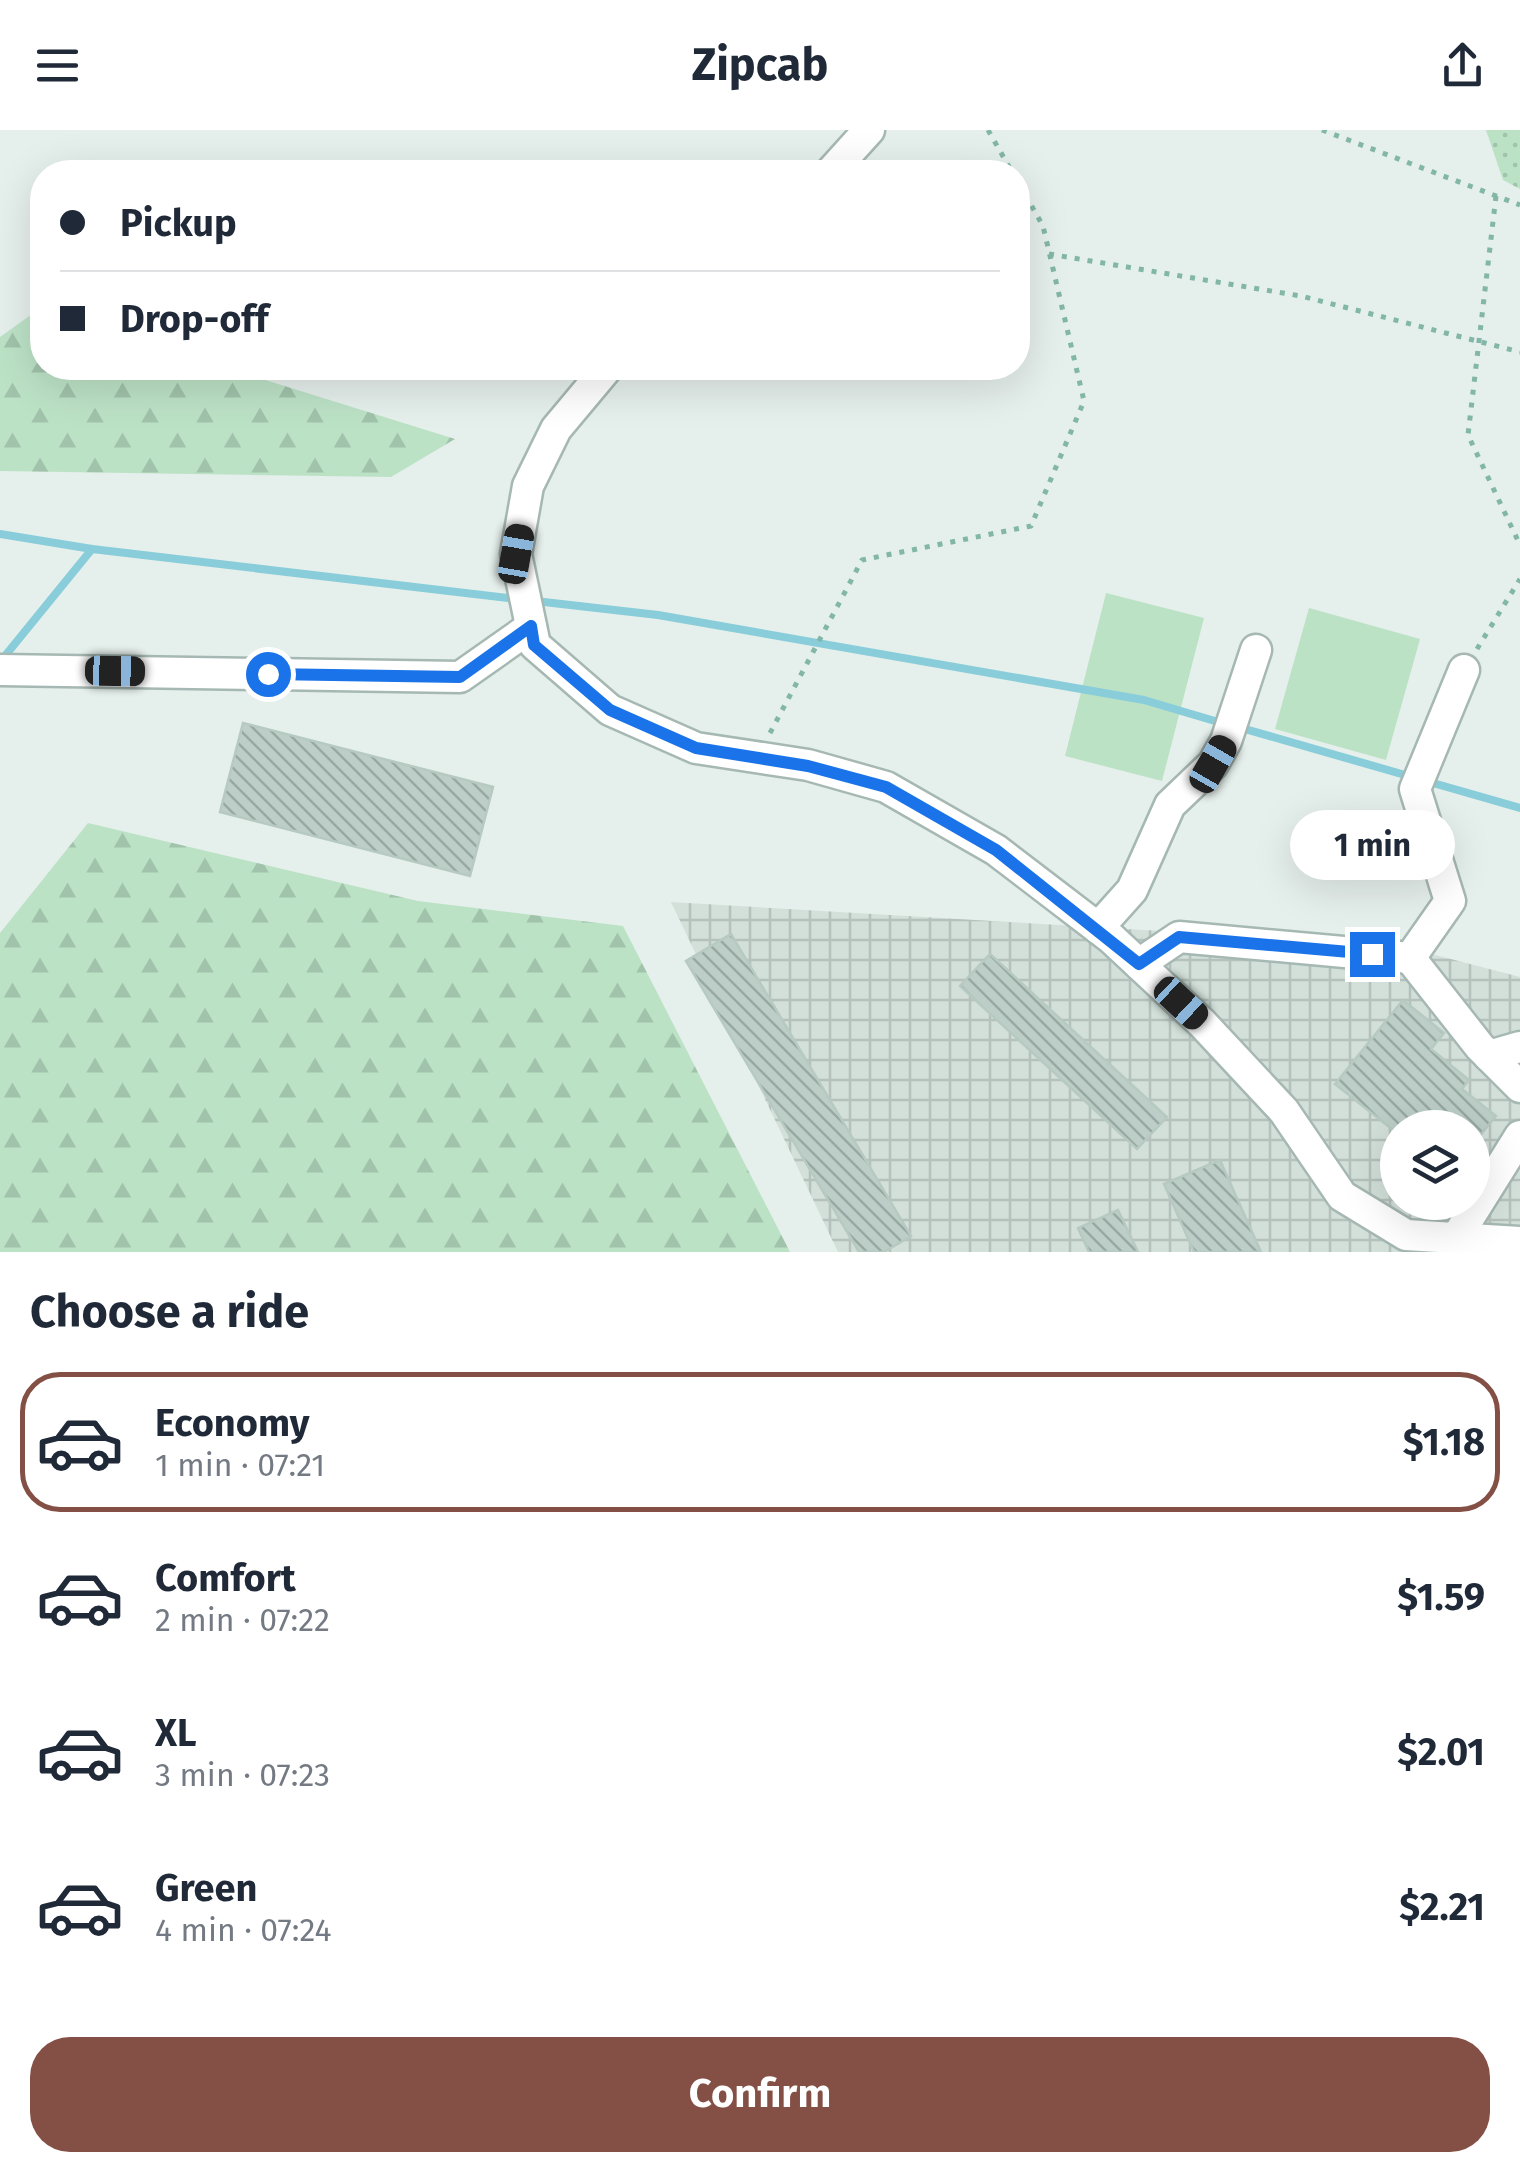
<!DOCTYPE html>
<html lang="en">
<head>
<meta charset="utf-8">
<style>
  :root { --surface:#fff; --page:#f6f6f7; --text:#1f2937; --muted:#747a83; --line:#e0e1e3; --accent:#844f44 }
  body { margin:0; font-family:"Fira Sans",sans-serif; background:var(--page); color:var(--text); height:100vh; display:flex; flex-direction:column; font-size:38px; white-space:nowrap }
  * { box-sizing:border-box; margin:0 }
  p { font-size:32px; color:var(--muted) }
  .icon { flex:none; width:55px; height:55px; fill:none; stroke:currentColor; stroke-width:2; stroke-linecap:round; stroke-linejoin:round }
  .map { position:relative; height:1122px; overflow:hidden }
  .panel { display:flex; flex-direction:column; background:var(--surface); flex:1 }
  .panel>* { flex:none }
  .banner { position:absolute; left:30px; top:30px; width:1000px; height:220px; border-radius:40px; box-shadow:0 10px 40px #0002; display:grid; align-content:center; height:220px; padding:0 30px; background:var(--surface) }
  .buttons { position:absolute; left:1380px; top:980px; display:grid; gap:20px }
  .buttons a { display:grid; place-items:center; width:110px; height:110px; border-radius:50%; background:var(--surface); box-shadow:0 10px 40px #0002; font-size:50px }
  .end { position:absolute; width:45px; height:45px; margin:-22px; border:12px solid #1a73e8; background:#fff; box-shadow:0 0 0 5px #fff }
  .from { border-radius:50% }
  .bubble { position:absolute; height:70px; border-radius:35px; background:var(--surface); box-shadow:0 10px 40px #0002; font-size:32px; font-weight:700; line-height:70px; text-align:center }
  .car { position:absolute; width:30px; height:60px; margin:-30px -15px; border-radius:12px; box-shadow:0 0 8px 2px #0007; background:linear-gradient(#222 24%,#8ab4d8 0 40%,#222 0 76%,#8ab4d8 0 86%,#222 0) }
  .banner b { display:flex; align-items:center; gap:35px; height:95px; font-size:38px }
  .banner b+b { border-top:2px solid var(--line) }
  .banner i { width:25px; height:25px; background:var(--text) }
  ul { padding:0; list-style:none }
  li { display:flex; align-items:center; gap:30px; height:140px; margin:0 20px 15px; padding:0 10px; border:5px solid transparent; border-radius:40px }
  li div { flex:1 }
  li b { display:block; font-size:38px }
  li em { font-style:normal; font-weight:700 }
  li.current { border-color:var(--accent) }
  li>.icon { width:90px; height:90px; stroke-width:1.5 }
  h2 { padding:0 30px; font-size:45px; line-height:120px }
  .button { display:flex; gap:20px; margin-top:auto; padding:20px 30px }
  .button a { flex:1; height:115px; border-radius:40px; background:var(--accent); color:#fff; font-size:40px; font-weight:700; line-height:115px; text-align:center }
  header { display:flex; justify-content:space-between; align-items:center; height:130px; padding:0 30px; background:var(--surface); font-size:45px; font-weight:700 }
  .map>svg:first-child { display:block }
</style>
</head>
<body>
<header><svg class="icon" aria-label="menu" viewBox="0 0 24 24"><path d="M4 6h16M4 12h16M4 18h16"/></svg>Zipcab<svg class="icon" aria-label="share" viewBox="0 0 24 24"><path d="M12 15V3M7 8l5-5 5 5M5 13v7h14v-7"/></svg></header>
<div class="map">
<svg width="1520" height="1122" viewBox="0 0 1520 1122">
  <defs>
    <pattern id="industrial-grid" width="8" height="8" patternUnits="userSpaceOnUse" patternTransform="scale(2.5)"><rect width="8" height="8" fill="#d3e0da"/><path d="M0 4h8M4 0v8" fill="none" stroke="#b5c1bc"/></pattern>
    <pattern id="forest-firs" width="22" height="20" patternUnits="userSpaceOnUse" patternTransform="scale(2.5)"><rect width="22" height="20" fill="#bce2c6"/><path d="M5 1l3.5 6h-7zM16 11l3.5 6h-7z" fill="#a1c3ab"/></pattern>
    <pattern id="park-dots" width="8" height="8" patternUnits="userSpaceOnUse" patternTransform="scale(2.5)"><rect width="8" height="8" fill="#bce2c6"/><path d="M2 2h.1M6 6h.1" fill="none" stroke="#a1c3ab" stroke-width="1.8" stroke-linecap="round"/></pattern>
    <pattern id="building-back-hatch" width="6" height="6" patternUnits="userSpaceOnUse" patternTransform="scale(2.5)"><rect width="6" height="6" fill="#bccec7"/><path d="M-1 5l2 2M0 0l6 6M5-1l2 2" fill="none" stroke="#98a9a3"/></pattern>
  </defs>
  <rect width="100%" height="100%" fill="#e5efeb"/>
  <path fill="url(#industrial-grid)" fill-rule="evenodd" d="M671,772L1397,815L1520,847V1122H838ZM1398,998H1472V1072H1398Z"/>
  <g fill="url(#forest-firs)">
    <polygon points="42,177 42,238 227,238 455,309 391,347 0,341 0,207"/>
    <polygon points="88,693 418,771 623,796 790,1122 0,1122 0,803"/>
  </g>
  <polygon fill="url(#park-dots)" points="1486,0 1520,0 1520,59 1503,50"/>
  <g fill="#bce2c6">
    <polygon points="1106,463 1204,488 1162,651 1065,626"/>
    <polygon points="1309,478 1420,509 1386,630 1275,599"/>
  </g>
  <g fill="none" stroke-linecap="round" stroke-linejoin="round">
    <g stroke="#88cdd9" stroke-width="8">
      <polyline points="0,404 92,419 516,469"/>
      <polyline points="535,471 658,485 1144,570 1225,594"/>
      <polyline points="0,532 92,419"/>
      <polyline points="1238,597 1412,647"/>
      <polyline points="1426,651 1520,678"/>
    </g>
  </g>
  <g fill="url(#building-back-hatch)" stroke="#b6cac2" stroke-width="2.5">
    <polygon points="243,593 493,657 470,746 220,682"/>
    <polygon points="731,804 911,1106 884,1122 859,1122 686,831"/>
    <polygon points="990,824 1167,987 1137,1019 960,856"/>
    <polygon points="1403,870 1444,903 1431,919 1469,950 1462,959 1496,986 1472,1015 1472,998 1398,998 1398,1004 1335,954"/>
    <polygon points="1220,1030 1261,1122 1194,1122 1164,1054"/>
    <polygon points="1118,1080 1138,1122 1089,1122 1078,1098"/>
  </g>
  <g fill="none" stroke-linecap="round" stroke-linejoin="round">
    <g stroke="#a6b8b3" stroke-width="35">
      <g id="minor">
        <polyline points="831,42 869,0"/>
        <polyline points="607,238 556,299 528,356 516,424 535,515 610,580 696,618 808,635 886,657 996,720 1111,808 1202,893 1284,981 1342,1066 1406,1105 1520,1112"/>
        <polyline points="0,540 460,547 531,497"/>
        <polyline points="1098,798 1132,760 1170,675 1213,634 1226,611 1256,520"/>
        <polyline points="1410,828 1480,917 1520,957"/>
        <polyline points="1139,834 1179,807 1410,828 1450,771 1415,659 1464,540"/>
        <polyline points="1489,926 1520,917"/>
        <polyline points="1455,1110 1520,1006"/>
      </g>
    </g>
    <g stroke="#82b6a6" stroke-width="5" stroke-dasharray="5 8" stroke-linecap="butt">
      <polyline points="988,0 1012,42"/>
      <polyline points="1322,0 1520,75"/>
      <polyline points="1496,66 1468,305 1520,415"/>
      <polyline points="1049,124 1301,166 1520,222"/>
      <polyline points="1477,519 1520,449"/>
      <polyline points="770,603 862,430 1031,396 1084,271 1043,96 1018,52"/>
    </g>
    <use href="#minor" stroke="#fff" stroke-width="30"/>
  </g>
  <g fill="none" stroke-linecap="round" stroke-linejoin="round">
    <polyline stroke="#1a73e8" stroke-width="12" points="268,544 460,547 531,496 534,515 610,580 696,618 808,636 886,657 996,720 1139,834 1179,807 1372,824"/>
  </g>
</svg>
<div class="buttons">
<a><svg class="icon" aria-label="layers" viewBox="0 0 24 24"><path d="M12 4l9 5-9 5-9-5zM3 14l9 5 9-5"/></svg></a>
</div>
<i class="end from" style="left:268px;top:544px"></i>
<i class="end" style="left:1372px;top:824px"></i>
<div class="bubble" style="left:1290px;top:680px;width:165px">1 min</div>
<i class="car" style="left:516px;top:424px;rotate:10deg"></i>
<i class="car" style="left:115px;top:541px;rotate:91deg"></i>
<i class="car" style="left:1213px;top:634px;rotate:30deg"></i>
<i class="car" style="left:1181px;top:873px;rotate:133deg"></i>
<div class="banner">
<b><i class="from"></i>Pickup</b>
<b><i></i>Drop-off</b>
</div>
</div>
<section class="panel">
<h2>Choose a ride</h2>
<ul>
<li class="current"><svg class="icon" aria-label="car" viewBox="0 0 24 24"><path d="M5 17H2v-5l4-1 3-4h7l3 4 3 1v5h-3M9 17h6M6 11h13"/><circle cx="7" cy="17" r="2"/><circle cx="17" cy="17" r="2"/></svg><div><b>Economy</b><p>1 min · 07:21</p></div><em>$1.18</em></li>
<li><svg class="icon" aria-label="car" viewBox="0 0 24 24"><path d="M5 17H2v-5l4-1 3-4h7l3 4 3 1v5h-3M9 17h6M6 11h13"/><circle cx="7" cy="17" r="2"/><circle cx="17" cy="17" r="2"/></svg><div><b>Comfort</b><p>2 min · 07:22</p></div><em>$1.59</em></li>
<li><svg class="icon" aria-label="car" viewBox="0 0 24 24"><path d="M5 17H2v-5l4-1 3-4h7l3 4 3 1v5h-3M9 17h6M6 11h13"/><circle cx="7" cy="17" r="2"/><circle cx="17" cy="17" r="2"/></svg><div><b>XL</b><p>3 min · 07:23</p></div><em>$2.01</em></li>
<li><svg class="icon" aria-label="car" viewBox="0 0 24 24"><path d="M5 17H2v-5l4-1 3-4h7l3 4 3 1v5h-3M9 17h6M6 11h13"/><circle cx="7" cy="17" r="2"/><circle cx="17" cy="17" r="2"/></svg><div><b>Green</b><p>4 min · 07:24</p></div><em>$2.21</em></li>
</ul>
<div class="button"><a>Confirm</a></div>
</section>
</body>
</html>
